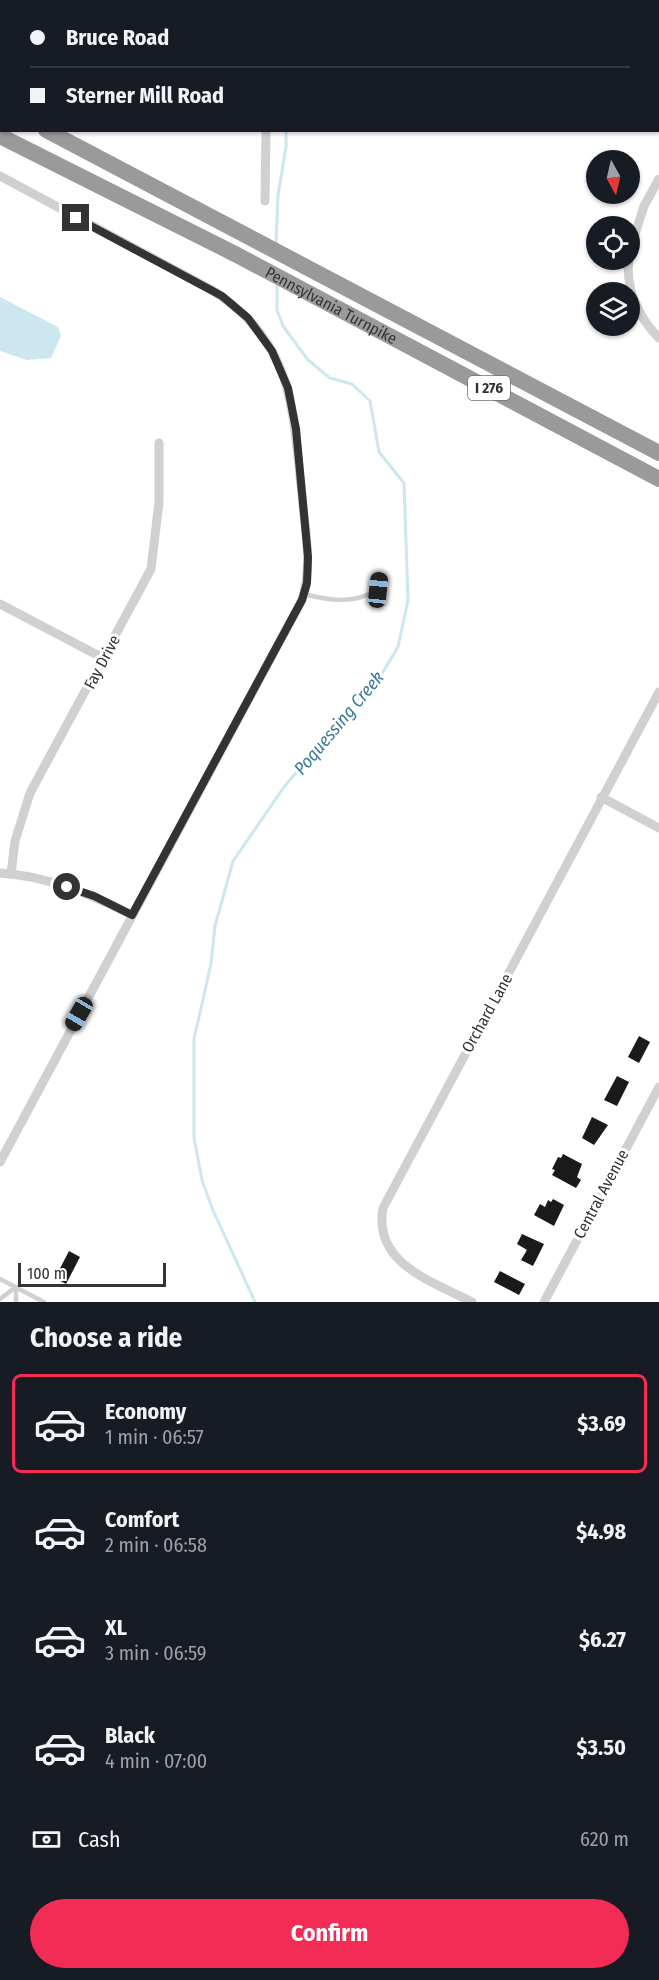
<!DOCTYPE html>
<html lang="en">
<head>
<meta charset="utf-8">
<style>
  :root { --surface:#171b24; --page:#242831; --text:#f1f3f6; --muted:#9ea1a6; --line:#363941; --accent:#f22c54 }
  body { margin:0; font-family:"Fira Sans Condensed",sans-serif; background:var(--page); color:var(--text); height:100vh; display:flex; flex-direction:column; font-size:22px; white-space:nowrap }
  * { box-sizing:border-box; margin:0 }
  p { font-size:20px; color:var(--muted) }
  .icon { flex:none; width:33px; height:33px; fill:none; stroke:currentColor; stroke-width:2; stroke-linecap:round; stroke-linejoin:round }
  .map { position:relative; height:1302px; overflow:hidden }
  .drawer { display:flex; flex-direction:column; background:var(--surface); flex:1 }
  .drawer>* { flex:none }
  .guide { position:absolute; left:0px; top:0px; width:660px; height:132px; box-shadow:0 2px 4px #0004; display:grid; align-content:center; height:132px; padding:0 30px; background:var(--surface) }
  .needle { width:39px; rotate:172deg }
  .tools { position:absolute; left:586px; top:150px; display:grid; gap:12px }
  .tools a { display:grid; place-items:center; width:54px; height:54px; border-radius:50%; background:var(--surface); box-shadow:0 2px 4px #0004; font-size:30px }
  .scale { position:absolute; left:18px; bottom:15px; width:148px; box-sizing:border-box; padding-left:6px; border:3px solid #333; border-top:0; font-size:16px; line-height:21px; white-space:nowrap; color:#333; -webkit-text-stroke:4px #fff; paint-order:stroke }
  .end { position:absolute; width:27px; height:27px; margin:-14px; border:8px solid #333; background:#fff; box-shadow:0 0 0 3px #fff }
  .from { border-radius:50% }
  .car { position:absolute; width:18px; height:36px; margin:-18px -9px; border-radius:8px; box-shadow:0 0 4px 2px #0007; background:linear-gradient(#222 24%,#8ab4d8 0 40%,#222 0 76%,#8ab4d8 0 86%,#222 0) }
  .guide b { display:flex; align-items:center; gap:21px; height:57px; font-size:22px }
  .guide b+b { border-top:2px solid var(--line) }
  .guide i { width:15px; height:15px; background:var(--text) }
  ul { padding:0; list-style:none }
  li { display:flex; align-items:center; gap:18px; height:99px; margin:0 12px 9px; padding:0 18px; border:3px solid transparent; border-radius:9px }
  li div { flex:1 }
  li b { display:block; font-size:22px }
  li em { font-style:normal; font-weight:700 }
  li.selected { border-color:var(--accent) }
  li>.icon { width:54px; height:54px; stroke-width:1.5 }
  h2 { padding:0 30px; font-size:27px; line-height:72px }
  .pay { display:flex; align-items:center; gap:15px; height:66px; padding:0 30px; font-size:22px }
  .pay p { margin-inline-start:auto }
  .cta { display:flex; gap:12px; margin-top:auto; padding:12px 30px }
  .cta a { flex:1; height:69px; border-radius:36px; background:var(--accent); color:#fff; font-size:24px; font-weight:700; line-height:69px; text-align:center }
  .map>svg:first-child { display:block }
</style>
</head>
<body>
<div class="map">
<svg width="659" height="1302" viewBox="0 0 659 1302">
  <rect width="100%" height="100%" fill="#fff"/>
  <polygon fill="#cce7f0" points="0,297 58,327 61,336 51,358 27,360 0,351"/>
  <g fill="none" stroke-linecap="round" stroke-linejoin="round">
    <g stroke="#cce7f0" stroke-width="3">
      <polyline points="202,0 203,2"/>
      <polyline points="276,244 278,195 286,147 286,130"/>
      <polyline points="255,1302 212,1208 202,1180 194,1138 194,1039 211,964 215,926 233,861 284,787 331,730 378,680 398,647 408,600 404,483 379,452 370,401 352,384 330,378 308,360 283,326 277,310 277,283"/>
    </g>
  </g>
  <g fill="#1a1a1a">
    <polygon points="639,1036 650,1042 639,1063 628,1057"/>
    <polygon points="617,1076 629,1082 617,1106 604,1100"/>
    <polygon points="592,1117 608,1125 594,1145 582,1138"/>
    <polygon points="563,1154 582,1164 577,1177 581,1180 576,1188 552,1175 555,1170 552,1169 558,1157 561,1158"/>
    <polygon points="553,1199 564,1205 554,1226 534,1215 540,1204 545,1207 548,1200 551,1202"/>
    <polygon points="522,1234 544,1244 533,1266 521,1260 527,1250 517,1244"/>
    <polygon points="69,1251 80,1257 66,1284 55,1278"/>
    <polygon points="500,1271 525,1284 519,1295 494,1282"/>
  </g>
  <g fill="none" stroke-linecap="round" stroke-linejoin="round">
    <g stroke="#d0d0d0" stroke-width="4.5">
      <polyline points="85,0 86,2"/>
      <path d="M304,594C331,601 353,604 378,590L380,576"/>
      <polyline points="0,1279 44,1302"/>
      <polyline points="16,1287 16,1302"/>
      <polyline points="0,1299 16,1287"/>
    </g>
    <g stroke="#d0d0d0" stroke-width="9">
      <polyline points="290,2 291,0"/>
      <path d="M0,176L212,290C295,343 292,408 302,495C305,530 313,565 302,600L0,1162"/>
      <polyline points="265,201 266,130"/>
      <polyline points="630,250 644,206 659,179"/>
      <path d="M629,260C625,288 639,318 659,338"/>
      <polyline points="0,604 103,658"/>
      <polyline points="601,797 659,828"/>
      <path d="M0,873C48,876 90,894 132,915"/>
      <polyline points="11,874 15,841 30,793 151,569 159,502 159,443"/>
      <path d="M472,1302C431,1281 373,1263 383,1208L659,692"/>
      <polyline points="544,1302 659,1087"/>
    </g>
    <g stroke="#bdbdbd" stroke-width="12">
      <polyline points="117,2 120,0"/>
      <polyline points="0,70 2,69"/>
    </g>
    <g stroke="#9a9a9a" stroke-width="16">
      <polyline points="0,106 2,107"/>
      <polyline points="46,130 659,453"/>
      <path id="s1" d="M0,136L237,255L659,479"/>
    </g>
  </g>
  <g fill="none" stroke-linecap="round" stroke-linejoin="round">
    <polyline stroke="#333" stroke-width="8" points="67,887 94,896 132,915 302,600 307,583 308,557 296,429 288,388 272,351 248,318 222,296 76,218"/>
  </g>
  <g text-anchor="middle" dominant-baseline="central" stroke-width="6" stroke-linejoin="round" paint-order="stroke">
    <rect fill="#fff" stroke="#707070" stroke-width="1.5" x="468" y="376" width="42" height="24" rx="4.5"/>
    <g font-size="15" font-weight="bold" fill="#333">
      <text x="489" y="388">I 276</text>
    </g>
    <g font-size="16" fill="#333" stroke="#fff">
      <text stroke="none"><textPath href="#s1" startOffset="372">Pennsylvania Turnpike</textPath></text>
      <text transform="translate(102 662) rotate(-62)">Fay Drive</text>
      <text transform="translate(487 1013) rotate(-61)">Orchard Lane</text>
      <text transform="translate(601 1194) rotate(-62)">Central Avenue</text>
    </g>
    <g font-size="18" font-style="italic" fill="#377d96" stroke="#fff">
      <text transform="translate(339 723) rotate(-50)">Poquessing Creek</text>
    </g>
  </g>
</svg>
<div class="tools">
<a><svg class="needle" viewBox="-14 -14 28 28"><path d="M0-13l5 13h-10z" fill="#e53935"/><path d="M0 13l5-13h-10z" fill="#9ea1a6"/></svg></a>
<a><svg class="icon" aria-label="locate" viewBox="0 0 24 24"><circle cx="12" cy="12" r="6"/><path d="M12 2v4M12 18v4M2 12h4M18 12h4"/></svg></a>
<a><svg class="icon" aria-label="layers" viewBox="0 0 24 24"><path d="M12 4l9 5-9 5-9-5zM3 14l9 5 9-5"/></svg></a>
</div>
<div class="scale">100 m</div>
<i class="end from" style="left:67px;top:887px"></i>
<i class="end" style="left:76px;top:218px"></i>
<i class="car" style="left:378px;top:590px;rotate:6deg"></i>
<i class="car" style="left:79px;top:1014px;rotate:210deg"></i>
<div class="guide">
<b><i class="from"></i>Bruce Road</b>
<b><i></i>Sterner Mill Road</b>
</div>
</div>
<section class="drawer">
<h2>Choose a ride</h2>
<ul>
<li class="selected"><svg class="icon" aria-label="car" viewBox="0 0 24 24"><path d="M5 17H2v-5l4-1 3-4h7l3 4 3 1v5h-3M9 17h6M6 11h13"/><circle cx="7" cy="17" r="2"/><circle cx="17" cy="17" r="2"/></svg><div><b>Economy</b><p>1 min · 06:57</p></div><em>$3.69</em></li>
<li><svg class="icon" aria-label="car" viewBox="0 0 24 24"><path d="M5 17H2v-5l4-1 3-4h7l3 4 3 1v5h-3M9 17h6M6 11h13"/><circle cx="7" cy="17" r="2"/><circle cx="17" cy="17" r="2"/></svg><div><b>Comfort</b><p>2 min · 06:58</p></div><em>$4.98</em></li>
<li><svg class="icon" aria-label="car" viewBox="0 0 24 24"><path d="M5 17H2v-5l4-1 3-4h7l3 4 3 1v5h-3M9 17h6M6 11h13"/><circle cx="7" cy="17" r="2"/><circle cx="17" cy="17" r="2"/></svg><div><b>XL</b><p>3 min · 06:59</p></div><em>$6.27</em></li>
<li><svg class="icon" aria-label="car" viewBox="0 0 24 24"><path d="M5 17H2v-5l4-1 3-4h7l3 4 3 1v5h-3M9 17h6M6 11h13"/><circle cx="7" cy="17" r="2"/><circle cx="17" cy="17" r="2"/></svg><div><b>Black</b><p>4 min · 07:00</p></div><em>$3.50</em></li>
</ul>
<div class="pay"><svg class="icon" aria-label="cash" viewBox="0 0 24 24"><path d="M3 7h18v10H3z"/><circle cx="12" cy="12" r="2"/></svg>Cash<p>620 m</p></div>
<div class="cta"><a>Confirm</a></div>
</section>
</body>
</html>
